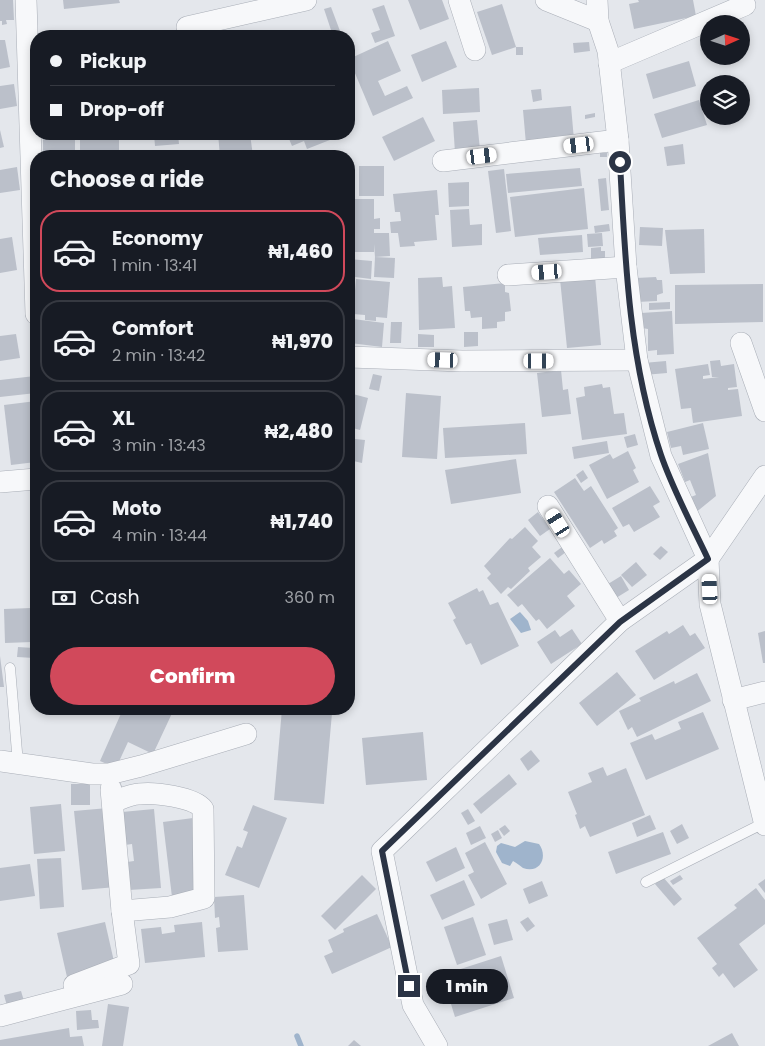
<!DOCTYPE html>
<html lang="en">
<head>
<meta charset="utf-8">
<style>
  :root { --surface:#171b24; --page:#242831; --text:#f1f3f6; --muted:#9ea1a6; --line:#363941; --accent:#d1495b }
  body { margin:0; font-family:Poppins,sans-serif; background:var(--page); color:var(--text); height:100vh; display:flex; flex-direction:column; font-size:19px; white-space:nowrap }
  * { box-sizing:border-box; margin:0 }
  p { font-size:16px; color:var(--muted) }
  .icon { flex:none; width:28px; height:28px; fill:none; stroke:currentColor; stroke-width:2; stroke-linecap:round; stroke-linejoin:round }
  .map { position:relative; flex:1; overflow:hidden }
  .drawer { position:absolute; left:30px; top:150px; width:325px; height:565px; display:flex; flex-direction:column; background:var(--surface); border-radius:20px; box-shadow:0 2px 8px #0003 }
  .drawer>* { flex:none }
  .hud { position:absolute; left:30px; top:30px; width:325px; height:110px; border-radius:20px; box-shadow:0 2px 8px #0003; display:grid; align-content:center; height:110px; padding:0 20px; background:var(--surface) }
  .needle { width:32px; rotate:87deg }
  .tools { position:absolute; left:700px; top:15px; display:grid; gap:10px }
  .tools a { display:grid; place-items:center; width:50px; height:50px; border-radius:50%; background:var(--surface); box-shadow:0 2px 8px #0003; font-size:25px }
  .end { position:absolute; width:22px; height:22px; margin:-11px; border:6px solid #2b3445; background:#fff; box-shadow:0 0 0 2px #fff }
  .from { border-radius:50% }
  .bubble { position:absolute; height:35px; border-radius:18px; background:var(--surface); box-shadow:0 2px 8px #0003; font-size:16px; font-weight:800; line-height:35px; text-align:center }
  .car { position:absolute; width:15px; height:30px; margin:-15px -8px; border-radius:6px; box-shadow:0 0 4px 1px #0007; background:linear-gradient(#fff 24%,#345 0 40%,#fff 0 76%,#345 0 86%,#fff 0) }
  .hud b { display:flex; align-items:center; gap:18px; height:48px; font-size:19px }
  .hud b+b { border-top:1px solid var(--line) }
  .hud i { width:12px; height:12px; background:var(--text) }
  ul { padding:0; list-style:none }
  li { display:flex; align-items:center; gap:15px; height:82px; margin:0 10px 8px; padding:0 10px; border:2px solid var(--line); border-radius:20px }
  li div { flex:1 }
  li b { display:block; font-size:19px }
  li em { font-style:normal; font-weight:800 }
  li.active { border-color:var(--accent) }
  li>.icon { width:45px; height:45px; stroke-width:1.5 }
  h2 { padding:0 20px; font-size:22px; line-height:60px }
  .pay { display:flex; align-items:center; gap:12px; height:55px; padding:0 20px; font-size:19px }
  .pay p { margin-inline-start:auto }
  .action { display:flex; gap:10px; margin-top:auto; padding:10px 20px }
  .action a { flex:1; height:58px; border-radius:30px; background:var(--accent); color:#fff; font-size:20px; font-weight:800; line-height:58px; text-align:center }
  .map>svg:first-child { display:block }
</style>
</head>
<body>
<div class="map">
<svg width="765" height="1046" viewBox="0 0 765 1046">
  <rect width="100%" height="100%" fill="#e4e7ec"/>
  <g fill="#9fb4cc">
    <polygon points="520,612 528,621 531,630 521,633 510,619"/>
    <path d="M525,841L539,844C548,856 541,874 523,868C520,866 517,863 513,861L510,866L502,863L496,852L497,846L501,843L515,847Z"/>
  </g>
  <g fill="none" stroke-linecap="round" stroke-linejoin="round">
    <polyline stroke="#9fb4cc" stroke-width="5.5" points="297,1036 301,1046"/>
  </g>
  <g fill="#bbc0ca">
    <polygon points="0,0 13,0 14,20 6,20 7,24 2,25 2,21 0,21"/>
    <polygon points="63,0 119,0 120,3 64,9"/>
    <polygon points="408,0 442,0 449,19 420,30"/>
    <polygon points="638,0 693,0 696,16 634,29 629,4 639,2"/>
    <polygon points="502,4 516,47 492,55 477,12"/>
    <polygon points="384,5 395,36 375,43 371,33 380,30 372,9"/>
    <polygon points="331,7 340,31 332,33 324,9"/>
    <polygon points="0,40 5,40 10,67 0,69"/>
    <polygon points="388,41 401,71 378,81 385,96 407,86 413,98 373,116 349,59"/>
    <polygon points="446,41 457,67 422,82 411,55"/>
    <polygon points="589,42 590,51 574,53 573,43"/>
    <rect x="516" y="47" width="7" height="8"/>
    <polygon points="689,61 696,86 653,99 646,74"/>
    <polygon points="14,84 17,106 0,109 0,86"/>
    <polygon points="479,88 480,112 443,114 442,90"/>
    <polygon points="541,89 542,100 533,102 531,90"/>
    <polygon points="699,100 707,125 662,138 654,114"/>
    <polygon points="571,106 574,140 526,144 523,110"/>
    <polygon points="595,113 595,117 585,119 585,115"/>
    <polygon points="423,117 435,141 394,161 382,137"/>
    <polygon points="477,120 480,150 455,153 453,122"/>
    <polygon points="0,130 4,147 0,148"/>
    <rect x="80" y="134" width="39" height="22"/>
    <polygon points="154,134 178,134 179,144 155,146"/>
    <polygon points="218,134 250,134 253,156 220,156"/>
    <polygon points="287,134 339,134 340,136 307,149 304,141 292,146"/>
    <polygon points="75,136 75,156 43,156 43,138"/>
    <polygon points="683,144 685,164 667,166 664,147"/>
    <polygon points="301,150 303,156 285,156"/>
    <rect x="600" y="153" width="7" height="4"/>
    <rect x="359" y="166" width="25" height="30"/>
    <polygon points="17,167 20,190 0,193 0,170"/>
    <polygon points="580,168 582,186 508,193 506,174"/>
    <polygon points="504,169 511,231 496,233 488,171"/>
    <polygon points="606,178 609,210 601,211 598,179"/>
    <polygon points="469,182 469,206 449,207 448,183"/>
    <polygon points="584,188 588,229 515,237 510,197"/>
    <polygon points="437,190 439,215 435,215 437,240 414,242 415,246 400,247 398,233 391,233 390,222 401,221 400,212 395,212 393,194"/>
    <polygon points="349,199 374,199 374,219 380,218 380,229 374,229 374,233 389,233 390,256 375,257 374,244 374,252 351,252 351,248 349,248"/>
    <polygon points="469,209 470,225 482,224 482,245 452,247 450,210"/>
    <polygon points="609,224 610,231 595,233 594,226"/>
    <polygon points="640,227 663,228 662,246 639,245"/>
    <polygon points="704,229 705,273 670,274 665,230"/>
    <polygon points="602,233 603,246 588,247 587,234"/>
    <polygon points="582,235 583,252 540,255 538,238"/>
    <polygon points="12,237 17,270 0,273 0,239"/>
    <polygon points="601,247 601,251 605,251 605,262 591,262 591,248"/>
    <polygon points="375,257 395,258 394,278 374,277"/>
    <polygon points="349,259 372,261 371,279 355,277 352,305 349,305"/>
    <polygon points="595,276 601,345 567,348 560,279"/>
    <polygon points="442,277 443,287 452,286 455,328 419,330 418,278"/>
    <polygon points="656,277 657,280 662,280 663,293 657,295 657,301 637,302 636,278"/>
    <polygon points="356,279 390,282 387,318 376,317 376,321 365,320 365,315 353,314"/>
    <polygon points="505,283 505,292 509,293 511,311 505,312 505,321 497,322 497,328 482,329 482,317 471,318 470,311 465,311 463,287"/>
    <polygon points="763,284 763,322 675,324 675,285"/>
    <polygon points="670,302 670,309 649,310 649,303"/>
    <polygon points="672,311 674,354 657,355 657,350 648,351 648,329 642,328 641,313"/>
    <polygon points="353,319 384,323 382,347 350,343"/>
    <polygon points="391,322 402,322 401,343 390,343"/>
    <polygon points="464,332 478,332 478,346 464,347"/>
    <polygon points="16,334 20,358 0,361 0,336"/>
    <polygon points="418,334 434,335 434,347 418,347"/>
    <polygon points="720,360 721,366 734,364 737,387 728,388 728,390 738,389 742,416 693,423 691,408 681,409 675,369 708,364 710,375 703,376 703,379 719,377 712,377 710,361"/>
    <polygon points="666,361 667,373 644,375 643,363"/>
    <polygon points="561,370 563,390 568,389 571,414 542,417 537,373"/>
    <polygon points="373,374 382,376 379,391 369,389"/>
    <polygon points="35,376 36,393 0,397 0,380"/>
    <polygon points="602,384 603,388 610,387 614,414 624,413 627,434 582,440 576,398 585,396 584,387"/>
    <polygon points="349,393 368,398 360,430 349,427"/>
    <polygon points="406,393 441,396 437,459 402,457"/>
    <polygon points="36,401 36,462 11,465 4,405"/>
    <polygon points="525,423 527,454 445,458 443,428"/>
    <polygon points="703,423 709,449 683,455 681,446 671,448 667,432"/>
    <polygon points="349,433 355,434 355,439 365,440 362,463 349,460"/>
    <polygon points="635,434 638,445 627,448 624,437"/>
    <polygon points="607,441 609,453 574,459 572,447"/>
    <polygon points="628,451 636,468 633,470 639,482 607,499 589,465 610,454 613,459"/>
    <polygon points="708,453 716,496 689,518 683,500 696,495 690,480 685,482 678,464"/>
    <polygon points="516,459 521,493 451,504 445,470"/>
    <polygon points="583,470 588,478 581,483 576,475"/>
    <polygon points="575,478 584,491 591,486 618,528 614,531 617,536 604,544 602,540 590,548 554,492"/>
    <polygon points="650,486 660,502 653,506 660,517 634,532 629,524 623,527 612,508"/>
    <polygon points="36,500 36,530 33,530 30,501"/>
    <polygon points="538,512 550,529 540,536 528,520"/>
    <polygon points="525,527 538,541 532,547 541,557 528,568 530,571 511,589 508,587 501,594 487,578 491,574 484,566 510,538 512,539"/>
    <polygon points="661,546 668,552 660,560 653,554"/>
    <polygon points="562,547 566,552 558,558 554,553"/>
    <polygon points="550,558 564,574 569,570 581,584 567,596 575,606 547,629 539,619 536,621 522,604 518,607 507,595"/>
    <polygon points="636,562 647,575 632,587 621,575"/>
    <polygon points="621,576 629,590 616,598 608,584"/>
    <polygon points="477,588 479,592 483,590 490,605 498,602 519,646 481,665 471,643 466,645 453,620 456,618 448,603"/>
    <polygon points="31,608 32,642 5,643 4,609"/>
    <polygon points="683,625 690,636 695,633 705,648 654,680 635,651 667,631 669,634"/>
    <polygon points="572,629 582,644 551,664 537,642 555,630 560,637"/>
    <polygon points="765,631 765,663 763,663 758,633"/>
    <polygon points="18,647 34,648 34,658 17,657"/>
    <polygon points="0,656 4,687 0,687"/>
    <polygon points="617,672 636,695 597,726 579,703"/>
    <polygon points="697,673 711,701 637,737 632,727 628,730 619,711 641,701 639,698 674,681 675,684"/>
    <polygon points="123,709 174,709 153,754 128,742 116,768 100,761"/>
    <polygon points="282,709 332,713 324,804 274,800"/>
    <polygon points="703,712 719,749 646,780 630,743 652,734 655,740 681,729 678,722"/>
    <polygon points="423,732 427,780 366,785 362,738"/>
    <polygon points="531,750 540,761 528,771 520,759"/>
    <polygon points="603,767 607,776 626,768 645,815 590,837 585,826 580,829 575,815 577,814 568,792 592,782 588,773"/>
    <polygon points="509,774 517,784 481,814 473,804"/>
    <rect x="71" y="784" width="19" height="21"/>
    <polygon points="61,804 65,851 34,854 30,807"/>
    <polygon points="253,805 287,818 259,888 225,875 237,846 242,848 248,832 243,830"/>
    <polygon points="108,808 116,887 82,890 74,811"/>
    <polygon points="154,809 161,888 129,890 127,862 134,861 132,844 125,845 122,812"/>
    <polygon points="468,809 475,821 468,825 461,813"/>
    <polygon points="650,815 656,829 637,837 632,823"/>
    <polygon points="193,818 202,894 172,897 163,822"/>
    <polygon points="682,824 689,838 677,844 670,831"/>
    <polygon points="505,825 510,831 504,836 499,829"/>
    <polygon points="480,826 486,838 471,845 466,833"/>
    <polygon points="498,830 502,838 495,842 491,834"/>
    <polygon points="663,832 671,854 616,874 608,852"/>
    <polygon points="485,842 507,884 481,899 468,875 474,872 465,853"/>
    <polygon points="456,847 465,868 436,882 426,862"/>
    <polygon points="61,858 64,907 40,909 37,859"/>
    <polygon points="30,864 35,896 0,901 0,868"/>
    <polygon points="362,875 376,889 335,930 321,916"/>
    <polygon points="680,875 683,879 673,885 670,881"/>
    <polygon points="663,877 682,899 674,906 655,884"/>
    <polygon points="765,879 765,893 758,884"/>
    <polygon points="464,880 475,905 442,920 430,895"/>
    <polygon points="542,881 548,896 529,904 523,889"/>
    <polygon points="756,888 765,900 765,924 739,944 758,970 734,988 723,973 719,977 712,968 717,964 697,938 737,908 734,905"/>
    <polygon points="244,895 248,950 218,952 216,928 220,927 219,917 215,918 214,897"/>
    <polygon points="377,914 392,947 332,974 324,956 333,952 328,940 344,932 343,929"/>
    <polygon points="473,917 486,955 457,965 444,927"/>
    <polygon points="528,917 535,926 527,932 520,922"/>
    <polygon points="507,919 513,940 494,945 488,924"/>
    <polygon points="105,922 115,966 67,977 57,933"/>
    <polygon points="202,922 205,957 145,963 141,929 161,927 162,934 175,932 174,925"/>
    <polygon points="501,956 514,998 455,1017 442,975"/>
    <polygon points="21,991 24,1001 7,1006 4,995"/>
    <polygon points="108,1004 129,1007 123,1046 102,1046"/>
    <polygon points="91,1010 92,1020 98,1020 99,1028 77,1030 76,1011"/>
    <polygon points="69,1028 70,1037 82,1036 84,1046 0,1046 0,1040"/>
    <polygon points="732,1033 739,1046 708,1046"/>
    <polygon points="354,1040 361,1046 348,1046"/>
  </g>
  <g fill="none" stroke-linecap="round" stroke-linejoin="round">
    <g stroke="#a9aeb7" stroke-width="11">
      <g id="lane">
        <polyline points="10,668 18,764"/>
        <polyline points="646,882 764,823"/>
      </g>
    </g>
    <g stroke="#a9aeb7" stroke-width="22">
      <g id="street">
        <polyline points="26,0 36,314"/>
        <polyline points="459,0 475,50"/>
        <polyline points="546,0 598,21"/>
        <polyline points="597,0 598,21 608,51 618,140 626,267 637,360 661,456 708,559 710,604 765,825"/>
        <polyline points="187,27 306,0"/>
        <polyline points="609,63 745,5"/>
        <polyline points="443,161 618,140"/>
        <polyline points="508,275 626,267"/>
        <polyline points="741,343 765,411"/>
        <polyline points="349,357 462,361 637,360"/>
        <polyline points="0,482 36,479"/>
        <polyline points="548,506 620,621"/>
        <polyline points="733,700 765,692"/>
        <polyline points="0,761 92,774 109,774 141,766 246,734"/>
        <path d="M113,802C121,799 131,794 139,794C154,792 194,797 203,809L204,898L170,907L122,911"/>
        <polyline points="74,985 129,964 122,911 111,789"/>
        <polyline points="0,1016 122,984"/>
        <polyline points="437,1046 413,1005 382,851 620,621 708,559 765,476"/>
      </g>
    </g>
    <use href="#lane" stroke="#f7f8fa" stroke-width="10"/>
    <use href="#street" stroke="#f7f8fa" stroke-width="21"/>
  </g>
  <g fill="none" stroke-linecap="round" stroke-linejoin="round">
    <path stroke="#2b3445" stroke-width="6" d="M409,986L382,851L620,622L708,559C692,525 673,490 661,455C629,361 625,261 620,162"/>
  </g>
</svg>
<div class="tools">
<a><svg class="needle" viewBox="-14 -14 28 28"><path d="M0-13l5 13h-10z" fill="#e53935"/><path d="M0 13l5-13h-10z" fill="#9ea1a6"/></svg></a>
<a><svg class="icon" aria-label="layers" viewBox="0 0 24 24"><path d="M12 4l9 5-9 5-9-5zM3 14l9 5 9-5"/></svg></a>
</div>
<i class="end from" style="left:620px;top:162px"></i>
<i class="end" style="left:409px;top:986px"></i>
<div class="bubble" style="left:426px;top:969px;width:82px">1 min</div>
<i class="car" style="left:579px;top:145px;rotate:263deg"></i>
<i class="car" style="left:482px;top:156px;rotate:83deg"></i>
<i class="car" style="left:547px;top:272px;rotate:266deg"></i>
<i class="car" style="left:443px;top:360px;rotate:272deg"></i>
<i class="car" style="left:539px;top:361px;rotate:90deg"></i>
<i class="car" style="left:558px;top:523px;rotate:328deg"></i>
<i class="car" style="left:710px;top:589px;rotate:357deg"></i>
<div class="hud">
<b><i class="from"></i>Pickup</b>
<b><i></i>Drop-off</b>
</div>
<section class="drawer">
<h2>Choose a ride</h2>
<ul>
<li class="active"><svg class="icon" aria-label="car" viewBox="0 0 24 24"><path d="M5 17H2v-5l4-1 3-4h7l3 4 3 1v5h-3M9 17h6M6 11h13"/><circle cx="7" cy="17" r="2"/><circle cx="17" cy="17" r="2"/></svg><div><b>Economy</b><p>1 min · 13:41</p></div><em>₦1,460</em></li>
<li><svg class="icon" aria-label="car" viewBox="0 0 24 24"><path d="M5 17H2v-5l4-1 3-4h7l3 4 3 1v5h-3M9 17h6M6 11h13"/><circle cx="7" cy="17" r="2"/><circle cx="17" cy="17" r="2"/></svg><div><b>Comfort</b><p>2 min · 13:42</p></div><em>₦1,970</em></li>
<li><svg class="icon" aria-label="car" viewBox="0 0 24 24"><path d="M5 17H2v-5l4-1 3-4h7l3 4 3 1v5h-3M9 17h6M6 11h13"/><circle cx="7" cy="17" r="2"/><circle cx="17" cy="17" r="2"/></svg><div><b>XL</b><p>3 min · 13:43</p></div><em>₦2,480</em></li>
<li><svg class="icon" aria-label="car" viewBox="0 0 24 24"><path d="M5 17H2v-5l4-1 3-4h7l3 4 3 1v5h-3M9 17h6M6 11h13"/><circle cx="7" cy="17" r="2"/><circle cx="17" cy="17" r="2"/></svg><div><b>Moto</b><p>4 min · 13:44</p></div><em>₦1,740</em></li>
</ul>
<div class="pay"><svg class="icon" aria-label="cash" viewBox="0 0 24 24"><path d="M3 7h18v10H3z"/><circle cx="12" cy="12" r="2"/></svg>Cash<p>360 m</p></div>
<div class="action"><a>Confirm</a></div>
</section>
</div>
</body>
</html>
